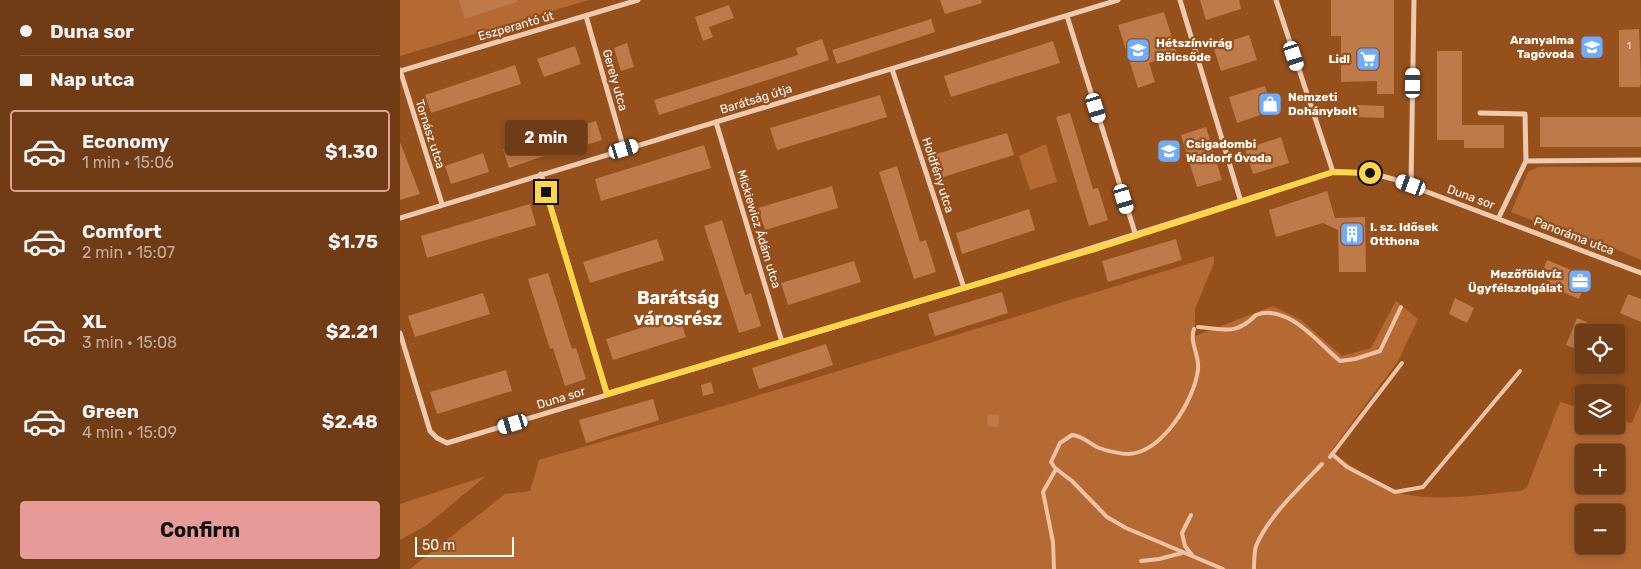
<!DOCTYPE html>
<html lang="en">
<head>
<meta charset="utf-8">
<style>
  :root { --surface:#703c15; --page:#75431e; --text:#f1f3f6; --muted:#c0ada0; --line:#825634; --accent:#e69b98 }
  body { margin:0; font-family:Rubik,sans-serif; background:var(--page); color:var(--text); height:100vh; display:flex; flex-direction:column; font-size:19px; white-space:nowrap }
  * { box-sizing:border-box; margin:0 }
  p { font-size:16px; color:var(--muted) }
  .icon { flex:none; width:28px; height:28px; fill:none; stroke:currentColor; stroke-width:2; stroke-linecap:round; stroke-linejoin:round }
  .map { position:relative; flex:1; overflow:hidden }
  .drawer { display:flex; flex-direction:column; background:var(--surface); width:400px }
  .drawer>* { flex:none }
  .top-card { display:grid; align-content:center; height:110px; padding:0 20px; background:var(--surface) }
  .controls { position:absolute; left:1175px; top:324px; display:grid; gap:10px }
  .controls a { display:grid; place-items:center; width:50px; height:50px; border-radius:5px; background:var(--surface); box-shadow:0 2px 8px #0003,0 0 0 1px var(--line); font-size:25px }
  .scale { position:absolute; left:15px; bottom:12px; width:99px; box-sizing:border-box; padding-left:5px; border:2px solid #fff; border-top:0; font-size:14px; line-height:18px; white-space:nowrap; color:#fff; -webkit-text-stroke:4px #96501c; paint-order:stroke }
  .end { position:absolute; width:22px; height:22px; margin:-11px; border:6px solid #ffd54a; background:#111; box-shadow:0 0 0 2px #111 }
  .from { border-radius:50% }
  .bubble { position:absolute; height:35px; border-radius:5px; background:var(--surface); box-shadow:0 2px 8px #0003,0 0 0 1px var(--line); font-size:16px; font-weight:700; line-height:35px; text-align:center }
  .car { position:absolute; width:15px; height:30px; margin:-15px -8px; border-radius:6px; box-shadow:0 0 4px 1px #0007; background:linear-gradient(#fff 24%,#345 0 40%,#fff 0 76%,#345 0 86%,#fff 0) }
  .top-card b { display:flex; align-items:center; gap:18px; height:48px; font-size:19px }
  .top-card b+b { border-top:1px solid var(--line) }
  .top-card i { width:12px; height:12px; background:var(--text) }
  ul { padding:0; list-style:none }
  li { display:flex; align-items:center; gap:15px; height:82px; margin:0 10px 8px; padding:0 10px; border:2px solid transparent; border-radius:5px }
  li div { flex:1 }
  li b { display:block; font-size:19px }
  li em { font-style:normal; font-weight:700 }
  li.active { border-color:var(--accent) }
  li>.icon { width:45px; height:45px; stroke-width:1.5 }
  .button { display:flex; gap:10px; margin-top:auto; padding:10px 20px }
  .button a { flex:1; height:58px; border-radius:5px; background:var(--accent); color:#111; font-size:20px; font-weight:700; line-height:58px; text-align:center }
  main { display:flex; flex:1; min-height:0 }
  .map>svg:first-child { display:block }
</style>
</head>
<body>
<main>
<section class="drawer">
<div class="top-card">
<b><i class="from"></i>Duna sor</b>
<b><i></i>Nap utca</b>
</div>
<ul>
<li class="active"><svg class="icon" aria-label="car" viewBox="0 0 24 24"><path d="M5 17H2v-5l4-1 3-4h7l3 4 3 1v5h-3M9 17h6M6 11h13"/><circle cx="7" cy="17" r="2"/><circle cx="17" cy="17" r="2"/></svg><div><b>Economy</b><p>1 min · 15:06</p></div><em>$1.30</em></li>
<li><svg class="icon" aria-label="car" viewBox="0 0 24 24"><path d="M5 17H2v-5l4-1 3-4h7l3 4 3 1v5h-3M9 17h6M6 11h13"/><circle cx="7" cy="17" r="2"/><circle cx="17" cy="17" r="2"/></svg><div><b>Comfort</b><p>2 min · 15:07</p></div><em>$1.75</em></li>
<li><svg class="icon" aria-label="car" viewBox="0 0 24 24"><path d="M5 17H2v-5l4-1 3-4h7l3 4 3 1v5h-3M9 17h6M6 11h13"/><circle cx="7" cy="17" r="2"/><circle cx="17" cy="17" r="2"/></svg><div><b>XL</b><p>3 min · 15:08</p></div><em>$2.21</em></li>
<li><svg class="icon" aria-label="car" viewBox="0 0 24 24"><path d="M5 17H2v-5l4-1 3-4h7l3 4 3 1v5h-3M9 17h6M6 11h13"/><circle cx="7" cy="17" r="2"/><circle cx="17" cy="17" r="2"/></svg><div><b>Green</b><p>4 min · 15:09</p></div><em>$2.48</em></li>
</ul>
<div class="button"><a>Confirm</a></div>
</section>
<div class="map">
<svg width="1241" height="569" viewBox="0 0 1241 569">
  <rect width="100%" height="100%" fill="#96501c"/>
  <g fill="#b56933" fill-rule="evenodd">
    <polygon points="0,0 189,0 0,56"/>
    <polygon points="646,144 657,182 630,190 619,156"/>
    <polygon points="1138,167 1241,167 1241,260 1211,247 1207,249 1111,212 1128,172"/>
    <path d="M814,256V263L795,309V336L873,306L901,320L942,356L971,348L996,301L1018,319L998,361L931,451C945,463 987,490 1003,494C1041,502 1083,494 1121,491L1127,487L1160,402L1184,409V425H1216V419L1232,423L1241,402V569H10L105,494L130,491L139,460L330,404ZM1184,452H1216V485H1184ZM1184,512H1216V545H1184Z"/>
    <polygon points="86,476 27,525 0,540 0,504"/>
  </g>
  <g fill="none" stroke-linecap="round" stroke-linejoin="round">
    <g stroke="#f1c2a3" stroke-width="4">
      <path d="M798,327C825,329 835,336 856,315C888,303 919,344 940,361L955,359L980,351L1001,307"/>
      <path d="M794,329C789,343 800,355 798,370C794,401 762,452 729,454C721,454 707,451 699,448C689,444 684,436 672,435L660,443L651,462L655,468L672,481L707,517L726,528L823,569"/>
      <polyline points="932,454 947,467 995,492 1023,487 1120,371"/>
      <polyline points="930,457 1002,363"/>
      <polyline points="791,515 782,533 785,546 792,555"/>
      <polyline points="741,561 759,559 782,553"/>
      <polyline points="654,569 653,542 643,492 656,469"/>
      <path d="M854,569C854,562 854,553 856,546C868,517 901,486 922,464"/>
    </g>
  </g>
  <g fill="#be7a49">
    <polygon points="59,0 117,0 117,2 65,19"/>
    <polygon points="540,0 581,0 582,3 545,14"/>
    <polygon points="800,0 839,0 841,9 806,20"/>
    <polygon points="931,0 994,0 994,94 977,94 977,81 941,82 941,36 931,36"/>
    <polygon points="329,5 334,18 309,27 313,37 303,41 295,17"/>
    <polygon points="764,12 777,54 749,63 755,82 738,88 718,25"/>
    <polygon points="531,19 535,32 437,64 432,50"/>
    <polygon points="1239,29 1241,84 1239,87 1219,87 1219,30"/>
    <polygon points="849,35 857,60 821,71 813,46"/>
    <polygon points="422,39 429,60 259,115 254,100 398,55 396,48"/>
    <polygon points="653,41 660,63 551,97 544,76"/>
    <polygon points="227,43 234,67 221,71 214,48"/>
    <polygon points="175,46 181,64 144,77 137,59"/>
    <polygon points="1037,51 1062,51 1062,125 1104,125 1104,148 1064,148 1064,140 1037,140"/>
    <polygon points="115,65 121,84 31,113 25,95"/>
    <polygon points="865,86 873,111 837,123 829,97"/>
    <polygon points="480,95 487,117 377,150 370,128"/>
    <polygon points="957,105 984,106 984,118 957,117"/>
    <polygon points="670,113 693,189 698,188 708,220 689,226 656,117"/>
    <rect x="1140" y="117" width="101" height="30"/>
    <polygon points="196,121 202,140 165,152 164,149 109,168 103,149"/>
    <polygon points="806,127 822,180 797,187 781,135"/>
    <polygon points="607,133 614,155 540,178 533,155"/>
    <polygon points="881,137 889,163 853,174 845,149"/>
    <polygon points="0,142 20,194 0,200"/>
    <polygon points="304,145 311,168 201,201 195,179"/>
    <polygon points="83,153 89,172 51,184 45,166"/>
    <polygon points="497,166 520,242 526,240 536,272 514,279 479,172"/>
    <polygon points="432,186 438,208 365,230 358,208"/>
    <polygon points="927,191 935,218 965,217 966,272 939,272 938,230 923,223 876,237 869,210"/>
    <polygon points="130,204 136,225 27,258 21,236"/>
    <polygon points="629,209 635,230 562,254 556,233"/>
    <polygon points="322,220 345,295 351,293 361,326 339,333 304,226"/>
    <polygon points="257,239 264,260 190,283 183,262"/>
    <polygon points="776,239 782,260 708,282 702,261"/>
    <polygon points="1147,260 1188,277 1179,299 1149,286 1150,282 1140,278"/>
    <polygon points="454,261 461,282 388,305 381,283"/>
    <polygon points="148,273 172,349 176,348 186,379 165,386 153,348 150,349 128,279"/>
    <polygon points="602,292 608,313 535,336 528,314"/>
    <polygon points="83,293 90,314 15,337 8,316"/>
    <polygon points="1228,294 1241,299 1241,322 1220,313"/>
    <polygon points="1055,298 1074,308 1067,323 1049,314"/>
    <polygon points="279,316 286,337 213,360 206,339"/>
    <polygon points="1177,318 1187,322 1176,349 1166,345"/>
    <polygon points="426,344 433,365 359,389 352,368"/>
    <polygon points="106,370 112,391 37,414 30,392"/>
    <polygon points="311,382 314,393 303,396 301,385"/>
    <polygon points="253,399 259,420 186,443 179,420"/>
    <polygon points="588,414 599,415 598,427 587,426"/>
  </g>
  <g fill="none" stroke-linecap="round" stroke-linejoin="round">
    <g stroke="#efcaaf" stroke-width="5">
      <polyline points="780,0 841,202"/>
      <polyline points="876,0 933,172"/>
      <polyline points="186,16 224,149"/>
      <polyline points="667,16 736,236"/>
      <polyline points="492,69 564,288"/>
      <polyline points="0,70 42,204"/>
      <polyline points="0,71 238,0"/>
      <polyline points="1080,113 1125,114 1126,161 1099,217"/>
      <polyline points="316,122 382,342"/>
      <polyline points="1126,161 1241,160"/>
      <polyline points="141,174 207,394"/>
      <polyline points="1011,185 1014,0"/>
      <polyline points="0,218 718,0"/>
      <polyline points="0,333 30,431 37,438 47,443 564,288 933,172 970,173 993,179 1241,273"/>
    </g>
  </g>
  <g fill="none" stroke-linecap="round" stroke-linejoin="round">
    <polyline stroke="#ffd54a" stroke-width="6" points="146,192 207,394 698,248 933,172 970,173"/>
  </g>
  <defs>
    <g id="school-square" transform="scale(1.25)"><rect x="-9" y="-9" width="18" height="18" rx="4" fill="#6eacff" stroke="#96501c"/><path d="M0-5L7-2L0 1L-7-2ZM-4 1L0 2.5L4 1V4Q0 6-4 4Z" fill="#fff"/></g>
    <g id="supermarket-square" transform="scale(1.25)"><rect x="-9" y="-9" width="18" height="18" rx="4" fill="#6eacff" stroke="#96501c"/><path d="M-6-5.5h2.5l.6 2H6L4.5 2H-2.5L-4.4-4H-6ZM-1.5 3.2a1.3 1.3 0 1 0 .1 0ZM3 3.2a1.3 1.3 0 1 0 .1 0Z" fill="#fff"/></g>
    <g id="shop-square" transform="scale(1.25)"><rect x="-9" y="-9" width="18" height="18" rx="4" fill="#6eacff" stroke="#96501c"/><path d="M-5-2.5h2.3a2.7 3.5 0 0 1 5.4 0H5L5.5 6h-11ZM-1.5-2.5h3a1.5 2.3 0 0 0-3 0Z" fill="#fff"/></g>
    <g id="building-square" transform="scale(1.25)"><rect x="-9" y="-9" width="18" height="18" rx="4" fill="#6eacff" stroke="#96501c"/><path d="M-4-6H4V6H1V3H-1V6H-4ZM-2.5-4.3h1.7v1.8h-1.7ZM.8-4.3h1.7v1.8H.8ZM-2.5-1h1.7V.8h-1.7ZM.8-1h1.7V.8H.8Z" fill="#fff"/></g>
    <g id="office-square" transform="scale(1.25)"><rect x="-9" y="-9" width="18" height="18" rx="4" fill="#6eacff" stroke="#96501c"/><path d="M-6-3h4V-5.5h4V-3h4V5H-6ZM-1-4.5V-3h2v-1.5ZM-6 0V1H6V0Z" fill="#fff"/></g>
  </defs>
  <g fill-rule="evenodd">
    <use href="#school-square" x="1192" y="47"/>
    <use href="#school-square" x="738" y="50"/>
    <use href="#supermarket-square" x="968" y="59"/>
    <use href="#shop-square" x="870" y="104"/>
    <use href="#school-square" x="769" y="151"/>
    <use href="#building-square" x="952" y="234"/>
    <use href="#office-square" x="1180" y="281"/>
  </g>
  <g text-anchor="middle" dominant-baseline="central" stroke-width="4.5" stroke-linejoin="round" paint-order="stroke">
    <g font-size="10" fill="#efded2">
      <text x="1229" y="46">1</text>
    </g>
    <g font-size="12" fill="#fff" stroke="#96501c">
      <text transform="translate(116 26) rotate(-16)">Eszperantó út</text>
      <text transform="translate(215 80) rotate(74)">Gerely utca</text>
      <text transform="translate(356 99) rotate(-17)">Barátság útja</text>
      <text transform="translate(30 134) rotate(72)">Tornász utca</text>
      <text transform="translate(538 175) rotate(72)">Holdfény utca</text>
      <text transform="translate(1071 197) rotate(20)">Duna sor</text>
      <text transform="translate(359 229) rotate(73)">Mickiewicz Ádám utca</text>
      <text transform="translate(1174 236) rotate(21)">Panoráma utca</text>
      <text transform="translate(161 398) rotate(-17)">Duna sor</text>
    </g>
    <g font-size="12" font-weight="bold" fill="#fff" stroke="#96501c" text-anchor="start">
      <text x="1174" y="40" text-anchor="end">Aranyalma<tspan x="1174" dy="14">Tagóvoda</tspan></text>
      <text x="756" y="43">Hétszínvirág<tspan x="756" dy="14">Bölcsőde</tspan></text>
      <text x="950" y="59" text-anchor="end">Lidl</text>
      <text x="888" y="97">Nemzeti<tspan x="888" dy="14">Dohánybolt</tspan></text>
      <text x="786" y="144">Csigadombi<tspan x="786" dy="14">Waldorf Óvoda</tspan></text>
      <text x="970" y="227">I. sz. Idősek<tspan x="970" dy="14">Otthona</tspan></text>
      <text x="1162" y="274" text-anchor="end">Mezőföldvíz<tspan x="1162" dy="14">Ügyfélszolgálat</tspan></text>
    </g>
    <g font-size="18" font-weight="bold" fill="#fff" stroke="#96501c">
      <text x="278" y="298">Barátság<tspan x="278" dy="21">városrész</tspan></text>
    </g>
  </g>
</svg>
<div class="controls">
<a><svg class="icon" aria-label="locate" viewBox="0 0 24 24"><circle cx="12" cy="12" r="6"/><path d="M12 2v4M12 18v4M2 12h4M18 12h4"/></svg></a>
<a><svg class="icon" aria-label="layers" viewBox="0 0 24 24"><path d="M12 4l9 5-9 5-9-5zM3 14l9 5 9-5"/></svg></a>
<a>+</a>
<a>−</a>
</div>
<div class="scale">50 m</div>
<i class="end from" style="left:970px;top:173px"></i>
<i class="end" style="left:146px;top:192px"></i>
<div class="bubble" style="left:105px;top:120px;width:82px">2 min</div>
<i class="car" style="left:894px;top:56px;rotate:162deg"></i>
<i class="car" style="left:1013px;top:83px;rotate:1deg"></i>
<i class="car" style="left:696px;top:108px;rotate:163deg"></i>
<i class="car" style="left:224px;top:149px;rotate:73deg"></i>
<i class="car" style="left:1011px;top:185px;rotate:290deg"></i>
<i class="car" style="left:724px;top:199px;rotate:163deg"></i>
<i class="car" style="left:113px;top:424px;rotate:253deg"></i>
</div>
</main>
</body>
</html>
